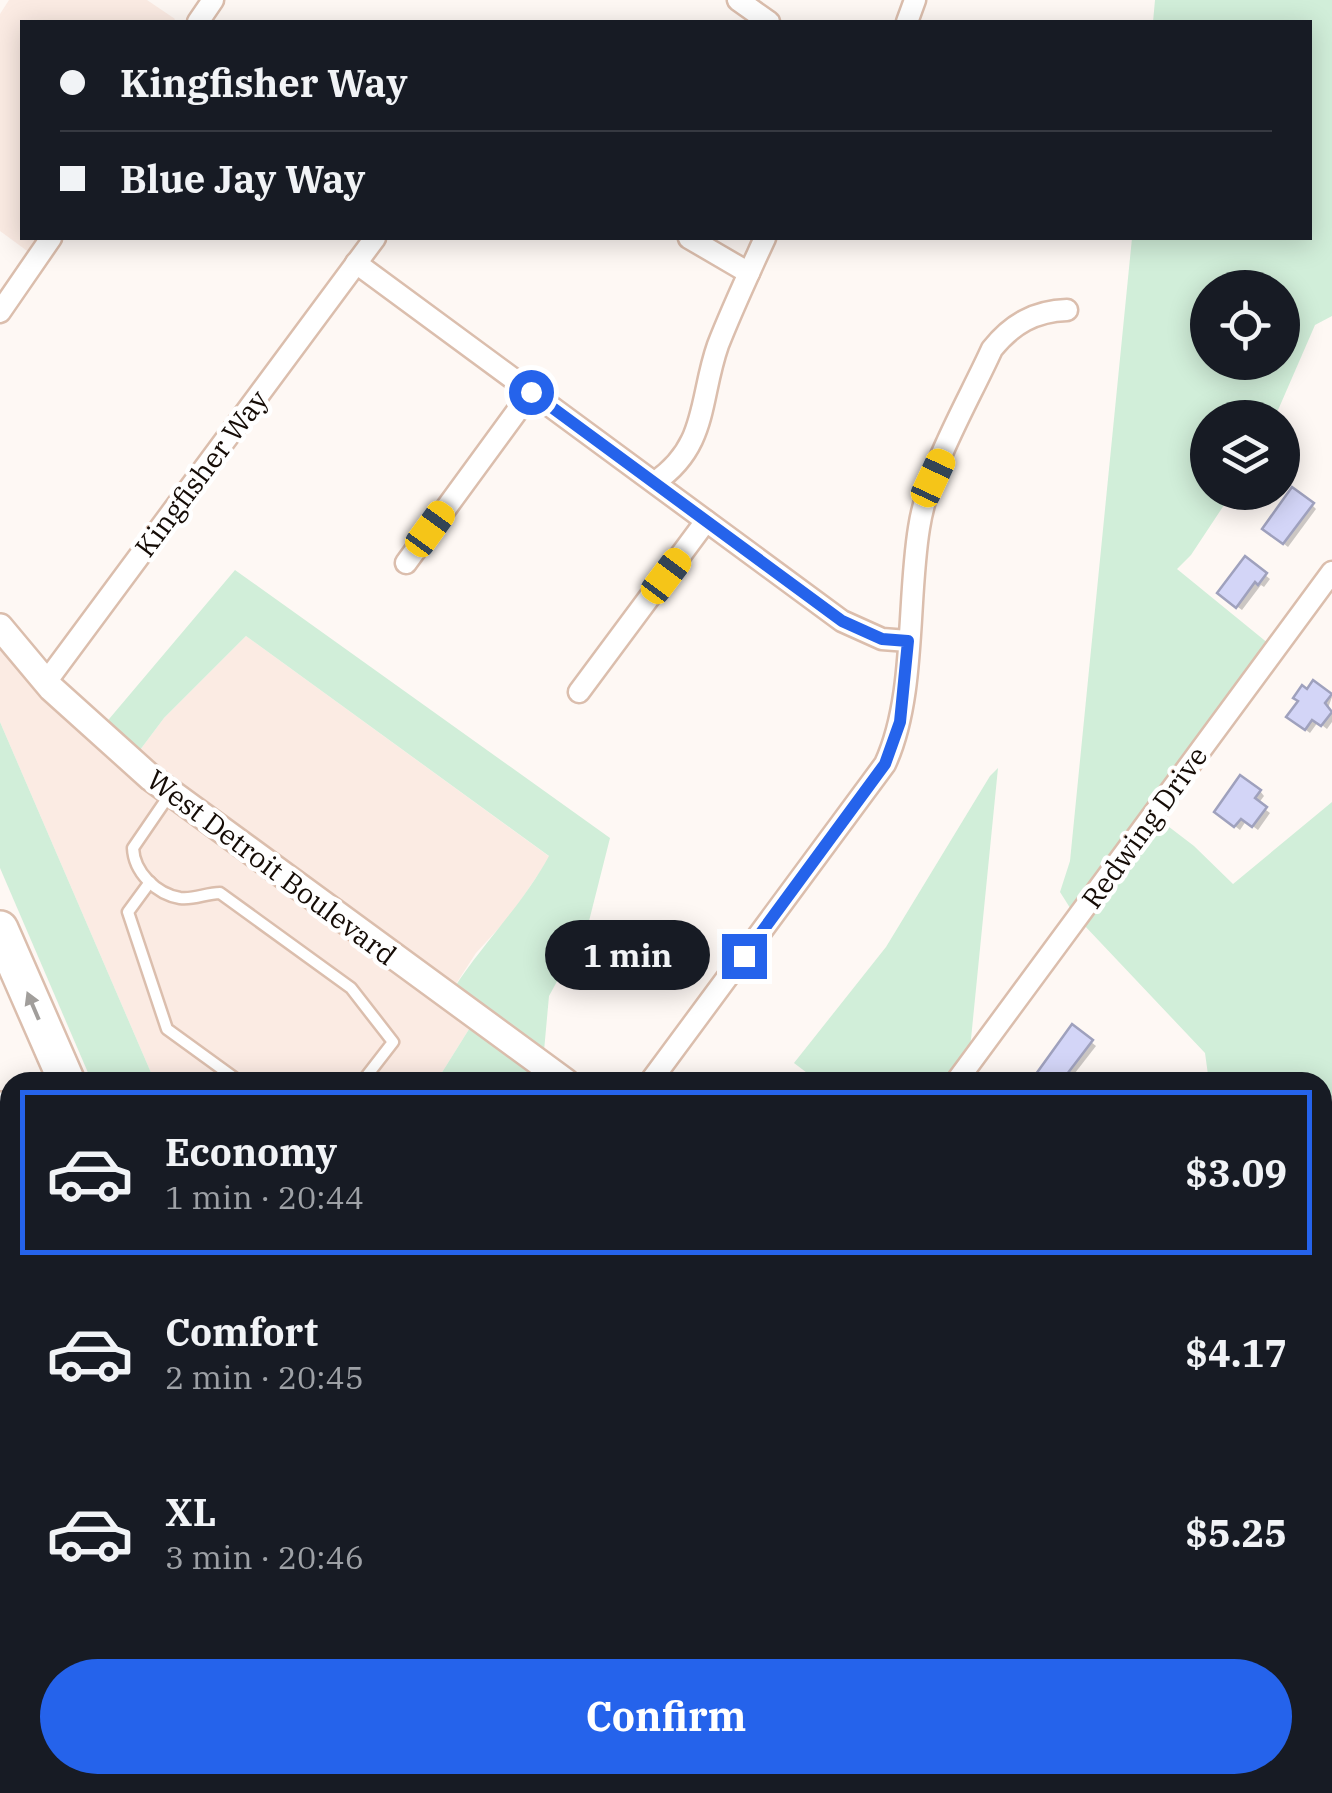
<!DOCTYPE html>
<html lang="en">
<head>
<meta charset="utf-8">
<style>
  :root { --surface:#171b24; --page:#242831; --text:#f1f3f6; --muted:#9ea1a6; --line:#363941; --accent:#2563eb }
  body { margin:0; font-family:"IBM Plex Serif",serif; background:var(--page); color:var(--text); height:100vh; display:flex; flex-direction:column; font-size:38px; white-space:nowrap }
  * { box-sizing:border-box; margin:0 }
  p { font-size:32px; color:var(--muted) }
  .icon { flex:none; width:55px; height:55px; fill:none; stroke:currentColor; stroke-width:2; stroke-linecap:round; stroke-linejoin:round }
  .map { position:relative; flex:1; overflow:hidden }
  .sheet { position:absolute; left:0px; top:1072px; width:1332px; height:722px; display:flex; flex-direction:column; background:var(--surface); border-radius:30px 30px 0 0; box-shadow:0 5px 25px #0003 }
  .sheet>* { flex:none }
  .guide { position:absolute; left:20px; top:20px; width:1292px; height:220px; border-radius:0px; box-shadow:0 5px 25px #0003; display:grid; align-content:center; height:220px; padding:0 40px; background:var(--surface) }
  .fabs { position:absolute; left:1190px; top:270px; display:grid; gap:20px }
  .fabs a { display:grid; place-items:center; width:110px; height:110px; border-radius:50%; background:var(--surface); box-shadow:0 5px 25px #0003; font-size:50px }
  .end { position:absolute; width:45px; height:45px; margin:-22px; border:12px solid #2563eb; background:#fff; box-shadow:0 0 0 5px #fff }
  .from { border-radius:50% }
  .bubble { position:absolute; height:70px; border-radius:35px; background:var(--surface); box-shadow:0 5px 25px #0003; font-size:32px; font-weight:700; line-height:70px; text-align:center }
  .car { position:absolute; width:30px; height:60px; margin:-30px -15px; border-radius:12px; box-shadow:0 0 8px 2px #0007; background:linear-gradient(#f5c518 24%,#345 0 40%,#f5c518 0 76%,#345 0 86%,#f5c518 0) }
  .guide b { display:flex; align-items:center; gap:35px; height:95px; font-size:38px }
  .guide b+b { border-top:2px solid var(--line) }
  .guide i { width:25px; height:25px; background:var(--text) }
  ul { padding:18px 0 0; list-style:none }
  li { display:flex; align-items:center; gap:30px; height:165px; margin:0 20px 15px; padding:0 20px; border:5px solid transparent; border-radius:0px }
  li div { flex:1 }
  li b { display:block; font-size:38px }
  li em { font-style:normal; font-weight:700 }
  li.selected { border-color:var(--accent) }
  li>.icon { width:90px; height:90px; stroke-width:1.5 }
  .primary-button { display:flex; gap:20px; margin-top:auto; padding:20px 40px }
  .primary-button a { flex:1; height:115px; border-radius:60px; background:var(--accent); color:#fff; font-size:40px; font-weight:700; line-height:115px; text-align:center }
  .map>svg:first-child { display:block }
</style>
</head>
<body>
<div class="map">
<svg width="1332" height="1793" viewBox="0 0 1332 1793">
  <rect width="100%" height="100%" fill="#fef8f4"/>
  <g fill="#fbebe3">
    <polygon points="9,0 147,0 175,19 173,22 22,22 22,238 39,238 30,253 0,231 0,14"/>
    <polygon points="246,636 550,857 510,916 476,953 454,987 137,754 164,718"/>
    <polygon points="0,642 471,1026 436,1082 155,1082 0,722"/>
  </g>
  <g fill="#d1eed9" fill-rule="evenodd">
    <path d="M1155,0H1332V316L1315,325L1275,417L1208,418V492L1232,493L1191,555L1177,569L1269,644L1072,911L1060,892L1070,861L1132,238H1310V22H1153ZM1208,288H1282V362H1208Z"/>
    <path d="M235,570L610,838L588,925L549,996L544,1051L454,988C484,942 523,904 549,856L246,636L164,718L137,754L104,725Z"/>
    <polygon points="0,722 155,1082 92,1082 0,868"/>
    <polygon points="998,768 970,1049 946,1082 819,1082 794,1063 886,947 990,776"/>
    <polygon points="1332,802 1332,1320 1323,1330 1322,1082 1209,1082 1205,1053 1083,924 1160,820 1194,846 1233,884"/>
    <polygon points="471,1026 549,1082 436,1082"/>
    <polygon points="0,1166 10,1189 10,1526 0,1518"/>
    <polygon points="1322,1409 1332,1418 1332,1643 1322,1636"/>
    <polygon points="83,1785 270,1785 274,1793 78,1793"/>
  </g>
  <g fill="#0003">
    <polygon points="1312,505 1316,509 1288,547 1270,533"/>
    <polygon points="1265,575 1270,579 1264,587 1261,585 1242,610 1224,597"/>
    <polygon points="1314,684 1332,697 1328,708 1332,711 1332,722 1327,729 1318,722 1310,733 1294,721"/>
    <polygon points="1260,791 1264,796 1258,804 1270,813 1258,830 1246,821 1240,830 1222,816"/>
    <polygon points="1091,1042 1096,1046 1068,1082 1050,1082 1044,1078"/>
  </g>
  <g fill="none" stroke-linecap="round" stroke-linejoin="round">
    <g stroke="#b1dde0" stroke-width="5">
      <polyline points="474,1082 477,1076"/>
      <polyline points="74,1793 81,1785"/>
    </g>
  </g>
  <g fill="#d3d5f7" stroke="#9fa1bd" stroke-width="2.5">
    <polygon points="1292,487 1314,503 1283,544 1262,529"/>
    <polygon points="1245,556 1267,573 1258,585 1255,582 1236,608 1217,593"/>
    <polygon points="1313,680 1332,694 1325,703 1332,712 1321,726 1312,720 1305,730 1286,717 1298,701 1293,698 1302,685 1307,689"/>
    <polygon points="1240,775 1261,790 1255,798 1267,807 1252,827 1241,819 1234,827 1214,812"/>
    <polygon points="1072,1024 1093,1040 1061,1082 1048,1082 1036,1074"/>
  </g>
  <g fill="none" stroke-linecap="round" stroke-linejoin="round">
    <g stroke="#dbbead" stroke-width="15">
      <g id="service">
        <path d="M170,794L133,848C134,872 156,894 180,898C194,900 206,893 220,893L351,988L393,1042L362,1082"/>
        <polyline points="150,882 128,912 167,1029 240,1082"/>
      </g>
    </g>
    <g stroke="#dbbead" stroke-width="25">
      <g id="minor">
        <polyline points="738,0 769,22"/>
        <polyline points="198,22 213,0"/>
        <polyline points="907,22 915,0"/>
        <polyline points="689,238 749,273"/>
        <polyline points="356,263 842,621 882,639 908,641"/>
        <polyline points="0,312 51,238"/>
        <path d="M655,482C708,446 699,399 718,345C732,309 749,273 765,238"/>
        <polyline points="406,563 531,392"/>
        <polyline points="46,682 375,238"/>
        <polyline points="579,692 706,521"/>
        <path d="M650,1082L885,764C916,697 907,601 919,528C928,468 967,404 992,349C1012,324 1035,311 1067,310"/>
        <polyline points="956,1082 1332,572"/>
        <polyline points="582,1785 585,1793"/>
        <polyline points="613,1793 638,1785"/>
        <polyline points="1062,1793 1063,1785"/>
      </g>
    </g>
    <g stroke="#dbbead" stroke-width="30">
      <g id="tertiary">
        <polyline points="0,627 51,688 151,778 566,1082"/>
        <polyline points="1322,1648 1332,1655"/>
      </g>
    </g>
    <g stroke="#dbbead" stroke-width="40">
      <g id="motorway">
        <polyline points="0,929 67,1082"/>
        <polyline points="0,1110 10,1133"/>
        <polyline points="294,1785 298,1793"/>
        <polyline points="371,1785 375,1793"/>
      </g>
    </g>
    <use href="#service" stroke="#fff" stroke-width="10"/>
    <use href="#minor" stroke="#fff" stroke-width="20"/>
    <use href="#tertiary" stroke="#fff" stroke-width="25"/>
    <use href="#motorway" stroke="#fff" stroke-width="35"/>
  </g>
  <defs><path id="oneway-solid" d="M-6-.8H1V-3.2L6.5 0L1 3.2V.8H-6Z" transform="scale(2.5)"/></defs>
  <use fill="#a19e9b" href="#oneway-solid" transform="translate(33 1006) rotate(-113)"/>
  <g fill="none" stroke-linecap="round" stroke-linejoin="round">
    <polyline stroke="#2563eb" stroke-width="12" points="531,392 842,621 882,639 908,641 900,722 885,764 744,956"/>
  </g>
  <g text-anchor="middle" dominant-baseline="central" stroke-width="9" stroke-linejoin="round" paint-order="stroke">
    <g font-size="28" fill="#150c06" stroke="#fff">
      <text transform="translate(201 473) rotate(-53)">Kingfisher Way</text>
      <text transform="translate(1144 827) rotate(-54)">Redwing Drive</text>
      <text transform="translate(272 867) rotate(37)">West Detroit Boulevard</text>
    </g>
  </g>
</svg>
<div class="fabs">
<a><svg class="icon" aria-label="locate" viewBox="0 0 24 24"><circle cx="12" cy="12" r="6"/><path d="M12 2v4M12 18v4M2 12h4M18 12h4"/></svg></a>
<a><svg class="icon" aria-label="layers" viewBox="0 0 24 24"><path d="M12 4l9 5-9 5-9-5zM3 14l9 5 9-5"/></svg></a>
</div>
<i class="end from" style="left:531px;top:392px"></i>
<i class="end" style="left:744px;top:956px"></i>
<div class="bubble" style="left:545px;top:920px;width:165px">1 min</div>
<i class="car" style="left:933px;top:478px;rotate:25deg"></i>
<i class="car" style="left:430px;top:529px;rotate:36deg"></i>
<i class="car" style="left:666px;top:576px;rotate:37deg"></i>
<div class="guide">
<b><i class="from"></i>Kingfisher Way</b>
<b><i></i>Blue Jay Way</b>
</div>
<section class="sheet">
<ul>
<li class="selected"><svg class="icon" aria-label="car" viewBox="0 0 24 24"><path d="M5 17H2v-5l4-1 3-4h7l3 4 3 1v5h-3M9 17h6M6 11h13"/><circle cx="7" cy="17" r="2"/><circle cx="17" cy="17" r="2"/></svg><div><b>Economy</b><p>1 min · 20:44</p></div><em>$3.09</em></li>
<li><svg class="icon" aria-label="car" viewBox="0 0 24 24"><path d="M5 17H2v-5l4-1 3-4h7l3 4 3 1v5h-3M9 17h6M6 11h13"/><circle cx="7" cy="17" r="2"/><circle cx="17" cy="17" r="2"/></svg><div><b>Comfort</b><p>2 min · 20:45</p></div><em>$4.17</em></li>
<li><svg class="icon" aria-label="car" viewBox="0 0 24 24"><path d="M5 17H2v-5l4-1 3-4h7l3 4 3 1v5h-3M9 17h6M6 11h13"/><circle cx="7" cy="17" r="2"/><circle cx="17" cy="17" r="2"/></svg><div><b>XL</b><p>3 min · 20:46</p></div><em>$5.25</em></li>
</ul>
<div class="primary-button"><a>Confirm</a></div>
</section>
</div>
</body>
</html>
